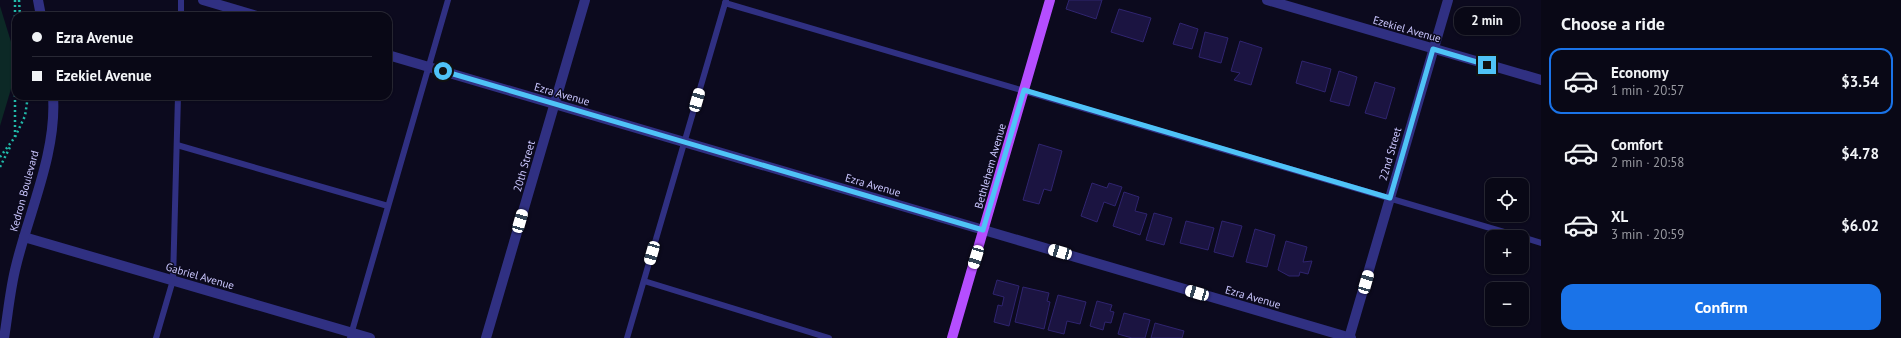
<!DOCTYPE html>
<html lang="en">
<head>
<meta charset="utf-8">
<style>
  :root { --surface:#090816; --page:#171623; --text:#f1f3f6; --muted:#999aa1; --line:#292935; --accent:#1a73e8 }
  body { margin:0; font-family:"PT Sans",sans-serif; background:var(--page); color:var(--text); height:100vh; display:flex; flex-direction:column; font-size:15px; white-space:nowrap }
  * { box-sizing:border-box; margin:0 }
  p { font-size:13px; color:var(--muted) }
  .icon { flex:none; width:22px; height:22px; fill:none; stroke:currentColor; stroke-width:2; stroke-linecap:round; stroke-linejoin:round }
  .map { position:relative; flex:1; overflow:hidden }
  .sheet { display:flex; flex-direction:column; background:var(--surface); width:360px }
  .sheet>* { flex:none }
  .top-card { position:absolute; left:12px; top:12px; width:380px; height:88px; border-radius:12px; box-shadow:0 1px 3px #0004,0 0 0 1px var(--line); display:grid; align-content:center; height:88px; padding:0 20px; background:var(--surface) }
  .fabs { position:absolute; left:1485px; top:178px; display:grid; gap:8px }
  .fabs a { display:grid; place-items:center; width:44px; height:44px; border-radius:8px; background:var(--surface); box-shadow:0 1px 3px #0004,0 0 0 1px var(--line); font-size:20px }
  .end { position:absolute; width:18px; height:18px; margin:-9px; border:5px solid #4fc3f7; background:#111; box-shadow:0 0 0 2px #111 }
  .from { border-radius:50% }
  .bubble { position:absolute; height:28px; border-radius:12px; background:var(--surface); box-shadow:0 1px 3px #0004,0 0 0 1px var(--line); font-size:13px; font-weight:600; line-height:28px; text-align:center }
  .car { position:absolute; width:12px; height:24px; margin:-12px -6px; border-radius:5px; box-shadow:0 0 3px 1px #0007; background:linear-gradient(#fff 24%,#345 0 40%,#fff 0 76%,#345 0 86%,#fff 0) }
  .top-card b { display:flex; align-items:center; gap:14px; height:38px; font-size:15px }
  .top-card b+b { border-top:1px solid var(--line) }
  .top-card i { width:10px; height:10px; background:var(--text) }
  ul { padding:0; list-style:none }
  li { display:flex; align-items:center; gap:12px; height:66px; margin:0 8px 6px; padding:0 12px; border:2px solid transparent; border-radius:12px }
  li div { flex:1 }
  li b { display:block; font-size:15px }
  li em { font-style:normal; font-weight:600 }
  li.on { border-color:var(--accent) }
  li>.icon { width:36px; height:36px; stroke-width:1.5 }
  h2 { padding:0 20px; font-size:18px; line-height:48px }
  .button { display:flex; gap:8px; margin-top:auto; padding:8px 20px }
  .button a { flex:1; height:46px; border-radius:12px; background:var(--accent); color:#fff; font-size:16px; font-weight:600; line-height:46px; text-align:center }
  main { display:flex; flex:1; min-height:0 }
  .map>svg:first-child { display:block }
</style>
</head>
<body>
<main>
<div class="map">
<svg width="1541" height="338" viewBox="0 0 1541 338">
  <rect width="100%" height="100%" fill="#0c0a1e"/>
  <polygon fill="#0c2926" points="0,6 16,58 16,72 0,126"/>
  <g fill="#1b1441" stroke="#2f246f">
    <polygon points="1069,0 1102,0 1096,19 1066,9"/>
    <polygon points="1119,9 1151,18 1143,42 1111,32"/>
    <polygon points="1180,23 1198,29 1192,49 1173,44"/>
    <polygon points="1205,32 1228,38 1221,63 1199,57"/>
    <polygon points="1240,41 1262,48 1251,85 1234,80 1240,73 1231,71"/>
    <polygon points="1302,61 1331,69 1325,92 1296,83"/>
    <polygon points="1339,71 1357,77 1349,106 1330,101"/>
    <polygon points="1375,82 1395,88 1386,119 1365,113"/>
    <polygon points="1039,144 1062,151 1051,191 1044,189 1039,204 1023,200"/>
    <polygon points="1092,183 1107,188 1109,183 1122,187 1115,206 1104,202 1097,222 1081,216"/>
    <polygon points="1124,192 1139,197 1135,211 1147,214 1140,235 1113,226"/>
    <polygon points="1154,213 1172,218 1164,245 1146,240"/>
    <polygon points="1186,221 1214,228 1208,250 1180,243"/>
    <polygon points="1222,221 1242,226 1233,257 1214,252"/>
    <polygon points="1255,229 1275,235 1267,267 1246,262"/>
    <polygon points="1286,241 1307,247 1303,262 1312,261 1308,274 1300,272 1299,276 1289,276 1278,270"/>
    <polygon points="997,280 1019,286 1009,326 994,322 998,305 1002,306 1004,297 993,294"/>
    <polygon points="1023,287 1049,293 1047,301 1050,302 1044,329 1015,322"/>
    <polygon points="1058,295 1086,302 1080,324 1067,321 1064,334 1048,330"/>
    <polygon points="1097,301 1112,305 1110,311 1114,312 1111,323 1105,322 1103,330 1090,326"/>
    <polygon points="1124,313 1150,320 1145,338 1132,338 1118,334"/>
    <polygon points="1155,323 1184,331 1182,338 1151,338"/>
  </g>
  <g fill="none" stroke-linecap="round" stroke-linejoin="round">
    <g stroke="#21b9a9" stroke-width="2.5" stroke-dasharray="2 3" stroke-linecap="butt">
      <polyline points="19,0 20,16"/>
      <polyline points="15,137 25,116 28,96"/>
      <polyline points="0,157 15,137 15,0"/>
      <polyline points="0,167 11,145"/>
    </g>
    <g stroke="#303082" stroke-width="6">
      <polyline points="725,3 1521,237"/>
      <polyline points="181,16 181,0"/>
      <polyline points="177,145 388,206"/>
      <polyline points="1522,237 1541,243"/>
      <polyline points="644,281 829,338"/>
      <polyline points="156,338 173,280 178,96"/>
      <polyline points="350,338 448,0"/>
      <polyline points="627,338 726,0"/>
    </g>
    <g stroke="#303082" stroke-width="10">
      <polyline points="38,0 41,16"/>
      <polyline points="203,0 257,16"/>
      <polyline points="1267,0 1541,80"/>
      <polyline points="388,55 1351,338"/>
      <polyline points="24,237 370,338"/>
      <path d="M4,338C8,314 10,289 16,266C29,212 57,152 53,96"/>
      <polyline points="486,338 585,0"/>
      <polyline points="1349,338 1448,0"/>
    </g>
    <polyline stroke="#b54eff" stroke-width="10" points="952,338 1050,0"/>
  </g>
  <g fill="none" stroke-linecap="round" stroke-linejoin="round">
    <polyline stroke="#4fc3f7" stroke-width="5" points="443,71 983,230 1024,90 1390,198 1433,49 1487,65"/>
  </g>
  <g text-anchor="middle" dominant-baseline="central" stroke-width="3" stroke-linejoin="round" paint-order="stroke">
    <g font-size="11" fill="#cbc7ff" stroke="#0c0a1e">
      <text transform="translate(1407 29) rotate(16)">Ezekiel Avenue</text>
      <text transform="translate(562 94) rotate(16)">Ezra Avenue</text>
      <text transform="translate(1390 154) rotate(-74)">22nd Street</text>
      <text transform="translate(524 166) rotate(-74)">20th Street</text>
      <text transform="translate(990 166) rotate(-74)">Bethlehem Avenue</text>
      <text transform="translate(873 185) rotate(16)">Ezra Avenue</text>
      <text transform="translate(24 191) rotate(-75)">Kedron Boulevard</text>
      <text transform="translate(200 276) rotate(16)">Gabriel Avenue</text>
      <text transform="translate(1253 297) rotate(16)">Ezra Avenue</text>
    </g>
  </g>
</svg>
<div class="fabs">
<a><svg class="icon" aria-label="locate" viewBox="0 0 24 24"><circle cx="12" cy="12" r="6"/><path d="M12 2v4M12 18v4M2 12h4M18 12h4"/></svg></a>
<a>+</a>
<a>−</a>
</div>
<i class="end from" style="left:443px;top:71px"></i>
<i class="end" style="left:1487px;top:65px"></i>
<div class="bubble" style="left:1454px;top:7px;width:66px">2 min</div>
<i class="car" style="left:697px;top:100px;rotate:16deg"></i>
<i class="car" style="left:520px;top:221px;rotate:16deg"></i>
<i class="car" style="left:1060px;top:252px;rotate:286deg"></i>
<i class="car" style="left:652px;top:253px;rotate:196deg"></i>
<i class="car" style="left:976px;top:257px;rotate:197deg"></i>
<i class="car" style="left:1366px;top:282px;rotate:16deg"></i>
<i class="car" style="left:1197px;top:293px;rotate:286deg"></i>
<div class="top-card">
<b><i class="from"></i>Ezra Avenue</b>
<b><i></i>Ezekiel Avenue</b>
</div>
</div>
<section class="sheet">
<h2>Choose a ride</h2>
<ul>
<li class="on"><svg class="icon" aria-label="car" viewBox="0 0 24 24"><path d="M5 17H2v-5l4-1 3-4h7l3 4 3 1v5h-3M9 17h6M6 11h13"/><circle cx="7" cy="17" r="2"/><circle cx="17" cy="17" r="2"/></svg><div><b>Economy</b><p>1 min · 20:57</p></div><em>$3.54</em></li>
<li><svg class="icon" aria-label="car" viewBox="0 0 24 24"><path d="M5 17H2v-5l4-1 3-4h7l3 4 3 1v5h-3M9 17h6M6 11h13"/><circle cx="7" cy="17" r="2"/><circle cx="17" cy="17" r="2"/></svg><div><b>Comfort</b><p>2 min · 20:58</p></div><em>$4.78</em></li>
<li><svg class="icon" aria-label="car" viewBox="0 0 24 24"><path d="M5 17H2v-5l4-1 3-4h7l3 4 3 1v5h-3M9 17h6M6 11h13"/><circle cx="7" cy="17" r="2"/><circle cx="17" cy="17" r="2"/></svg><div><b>XL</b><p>3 min · 20:59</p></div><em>$6.02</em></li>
</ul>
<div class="button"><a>Confirm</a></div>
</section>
</main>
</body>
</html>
